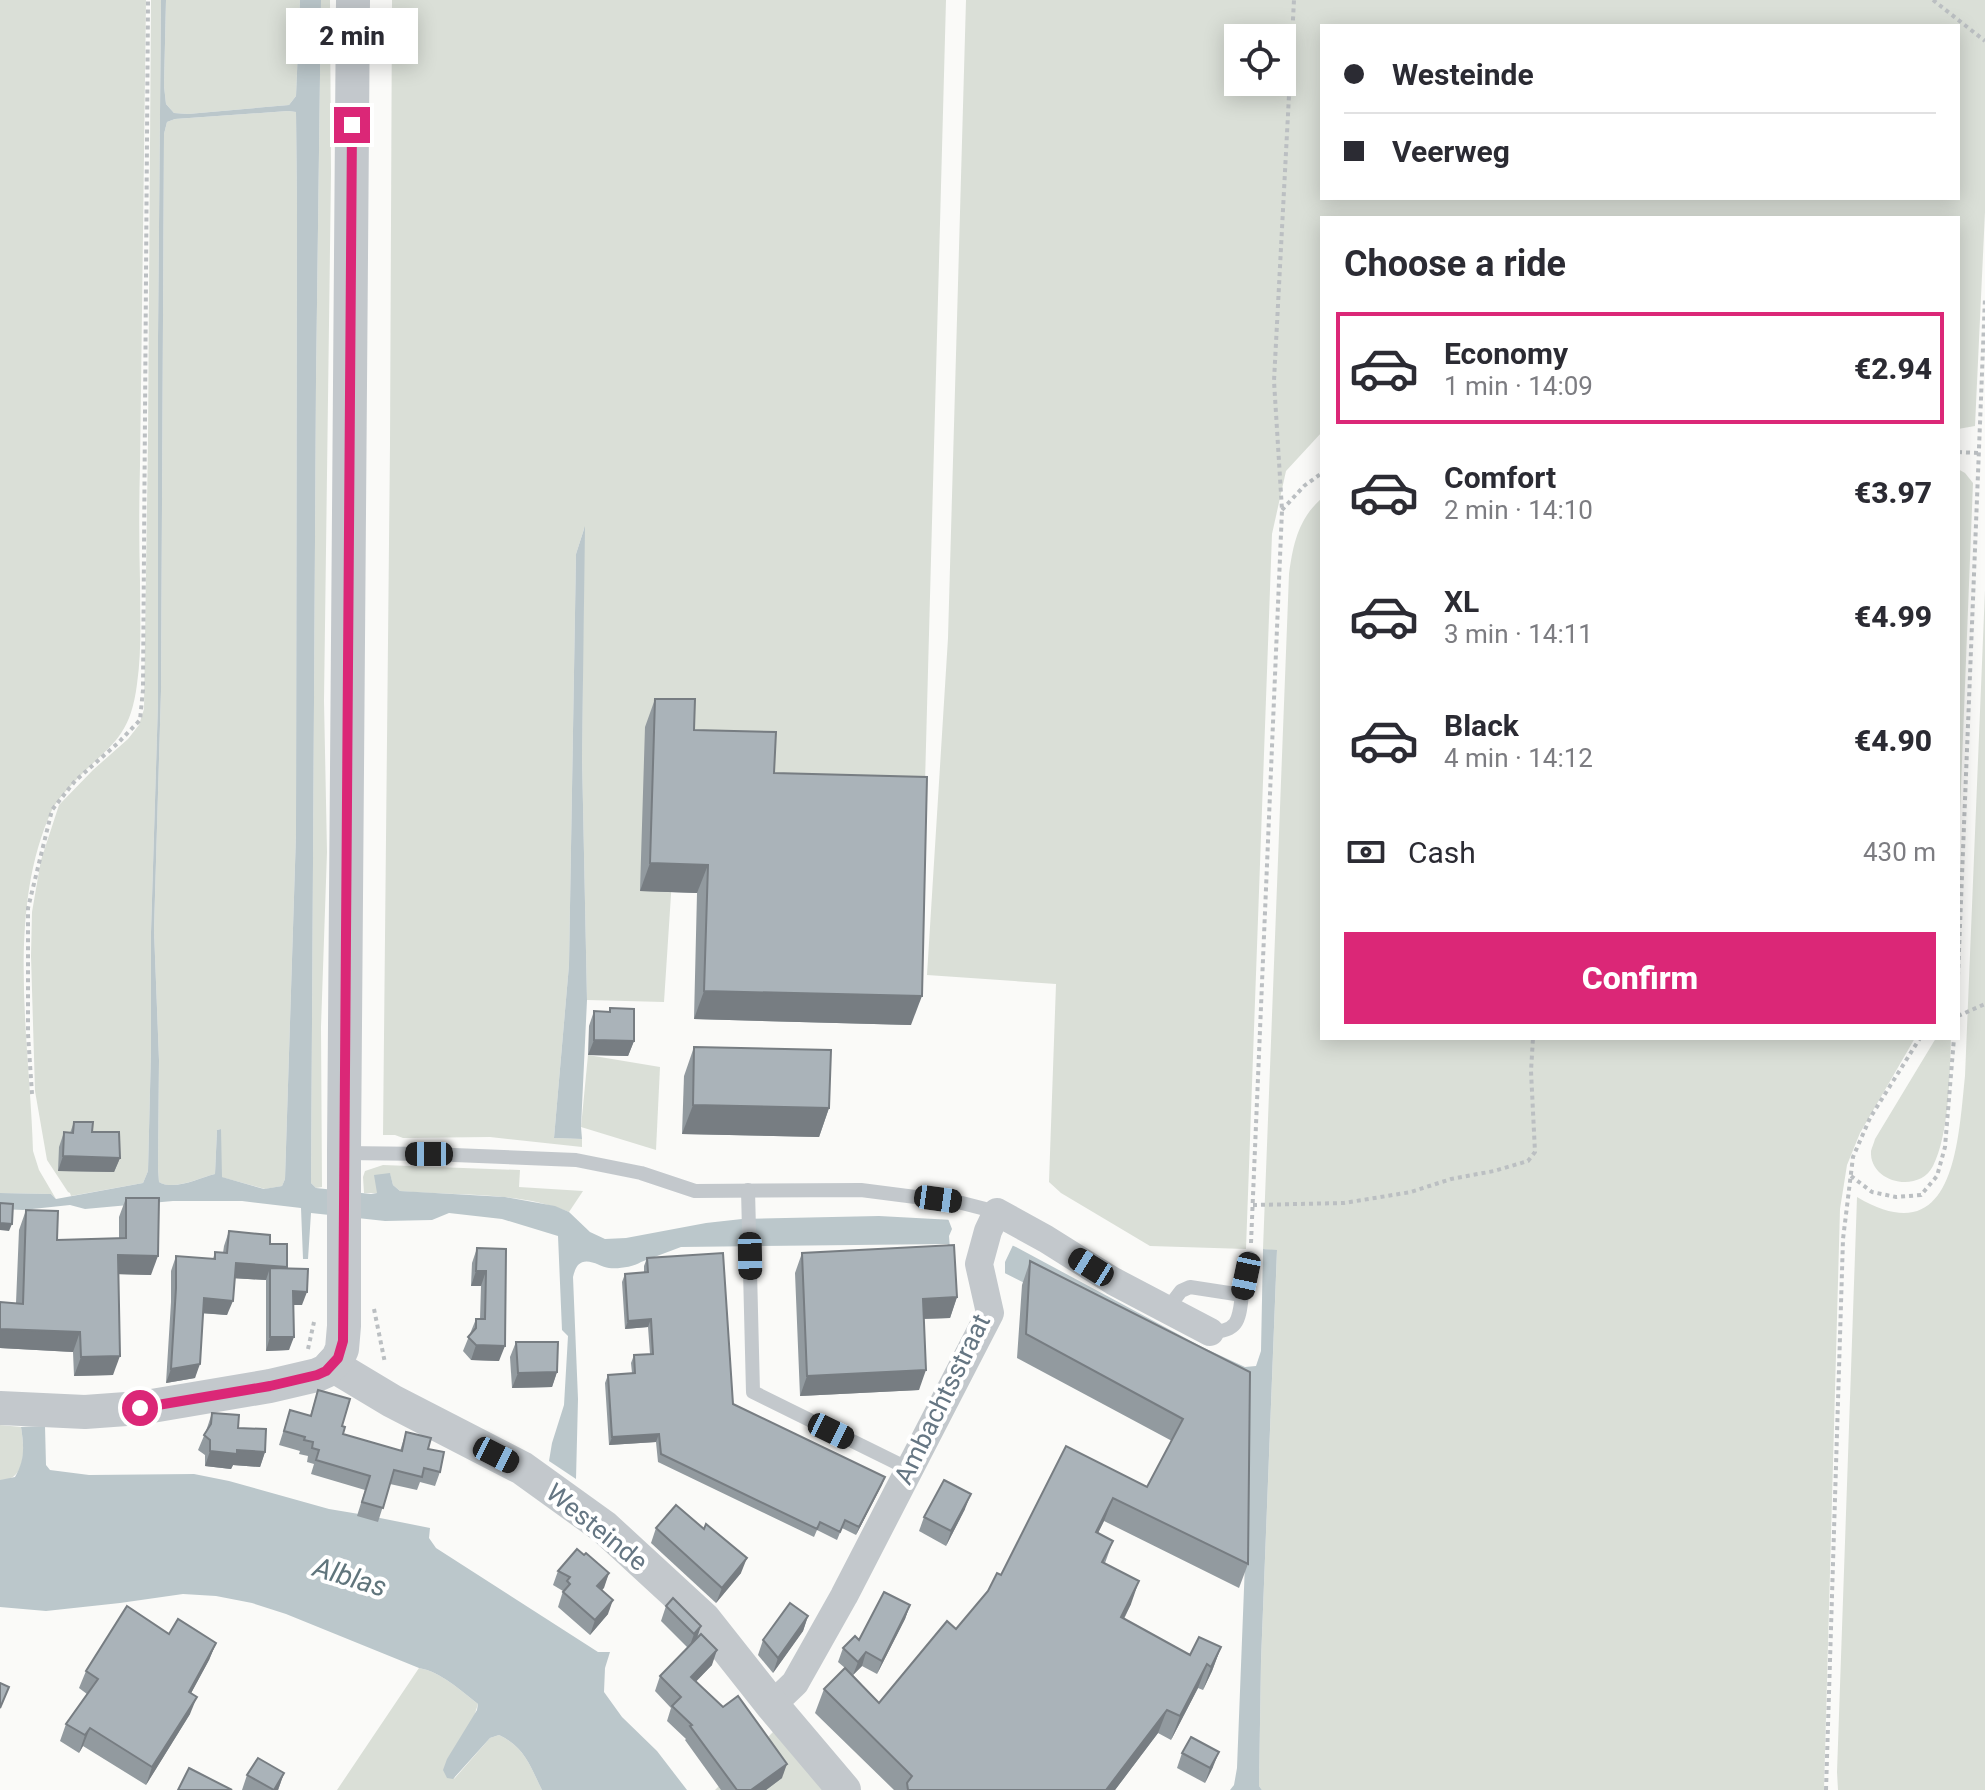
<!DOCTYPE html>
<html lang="en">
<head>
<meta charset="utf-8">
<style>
  :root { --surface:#fff; --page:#f7f7f7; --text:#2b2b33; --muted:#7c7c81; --line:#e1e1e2; --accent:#db2777 }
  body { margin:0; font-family:Roboto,sans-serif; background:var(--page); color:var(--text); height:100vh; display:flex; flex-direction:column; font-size:30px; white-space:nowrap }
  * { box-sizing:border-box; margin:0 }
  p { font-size:26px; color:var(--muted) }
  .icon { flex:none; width:44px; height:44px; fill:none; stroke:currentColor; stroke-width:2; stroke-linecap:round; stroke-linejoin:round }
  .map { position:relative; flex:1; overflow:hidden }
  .sheet { position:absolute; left:1320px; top:216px; width:640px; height:824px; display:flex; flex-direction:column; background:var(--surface); border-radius:0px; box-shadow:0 4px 20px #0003 }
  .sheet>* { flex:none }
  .banner { position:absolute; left:1320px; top:24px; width:640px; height:176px; border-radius:0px; box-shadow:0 4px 20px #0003; display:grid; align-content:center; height:176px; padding:0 24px; background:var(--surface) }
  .buttons { position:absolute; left:1224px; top:24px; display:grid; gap:16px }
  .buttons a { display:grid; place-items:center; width:72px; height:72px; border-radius:0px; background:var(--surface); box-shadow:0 4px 20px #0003; font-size:40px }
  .end { position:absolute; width:36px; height:36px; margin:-18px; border:10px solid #db2777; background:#fff; box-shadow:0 0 0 4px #fff }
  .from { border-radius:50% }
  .bubble { position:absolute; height:56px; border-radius:0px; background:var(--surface); box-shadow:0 4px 20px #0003; font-size:26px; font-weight:800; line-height:56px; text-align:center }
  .car { position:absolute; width:24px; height:48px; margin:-24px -12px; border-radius:10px; box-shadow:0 0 6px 2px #0007; background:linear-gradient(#222 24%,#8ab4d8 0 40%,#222 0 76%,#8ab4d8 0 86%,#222 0) }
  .banner b { display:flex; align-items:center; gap:28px; height:76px; font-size:30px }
  .banner b+b { border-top:2px solid var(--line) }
  .banner i { width:20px; height:20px; background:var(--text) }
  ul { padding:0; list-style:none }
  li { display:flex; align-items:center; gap:24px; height:112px; margin:0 16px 12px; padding:0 8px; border:4px solid transparent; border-radius:0px }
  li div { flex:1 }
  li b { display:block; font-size:30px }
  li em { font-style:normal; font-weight:800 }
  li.active { border-color:var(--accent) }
  li>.icon { width:72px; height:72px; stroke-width:1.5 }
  h2 { padding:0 24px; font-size:36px; line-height:96px }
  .pay { display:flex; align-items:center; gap:20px; height:88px; padding:0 24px; font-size:30px }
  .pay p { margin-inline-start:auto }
  .cta { display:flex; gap:16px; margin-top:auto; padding:16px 24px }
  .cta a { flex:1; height:92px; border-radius:0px; background:var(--accent); color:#fff; font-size:32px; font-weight:800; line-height:92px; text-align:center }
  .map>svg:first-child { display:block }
</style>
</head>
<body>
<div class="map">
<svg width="1985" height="1790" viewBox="0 0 1985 1790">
  <rect width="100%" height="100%" fill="#fafaf8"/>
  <g fill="#dadfd7" fill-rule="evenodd">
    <path d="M0,0H146C144,155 142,311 140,466C139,504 139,543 140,581C140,615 142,650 137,684C130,740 109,745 74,782C66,791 57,800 52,810C5,912 30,1043 33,1151L39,1170L56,1199L51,1194L0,1193Z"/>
    <polygon points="151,0 161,0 158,338 158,702 151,932 151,1050 148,1171 143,1183 71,1196 70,1193 68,1192 47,1160 35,1091 31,956 32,912 41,860 59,805 93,770 128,739 139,725 144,709 148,439"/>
    <polygon points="166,0 300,0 296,96 289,105 188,114 174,113 166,104 164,86"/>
    <polygon points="321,0 330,0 331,173 324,701 327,852 321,1027 322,1187 316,1188 311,1183 316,380"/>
    <polygon points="392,0 946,0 925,783 679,772 664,1002 587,1000 582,756 584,529 576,554 569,965 554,1138 582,1139 582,1147 490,1137 403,1138 395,1135 383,1135 390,444"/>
    <path d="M966,0H1985V212L1975,426L1958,429V218H1322V432L1286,471L1272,534L1246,1249L1150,1246L1061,1193L1049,1182L1056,984L927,975L948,638ZM1322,26H1958V198H1322ZM1238,38H1282V82H1238Z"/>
    <path d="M288,111L296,112L297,205L296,834L285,1179L282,1186L265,1189L221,1177V1129L217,1130L215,1174C199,1178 173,1191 159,1182L158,1168L159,1060L154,930L161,691L164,134L167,122L175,119Z"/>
    <polygon points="1958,469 1965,473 1973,483 1958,863"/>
    <path d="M1322,498V1038H1915L1860,1133L1847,1165L1840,1209L1824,1790H1262L1259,1786L1261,1661L1277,1251L1263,1249L1289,574C1293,545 1298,519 1322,498Z"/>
    <path d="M1985,590V1790H1838L1837,1772L1857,1197C1955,1255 1958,1142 1965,1076Z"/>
    <path d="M1936,1038H1951C1950,1073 1949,1135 1933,1166C1919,1194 1869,1183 1871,1151C1872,1147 1874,1143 1875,1139Z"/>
    <polygon points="588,1055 660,1067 656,1150 581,1127"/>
    <path d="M383,1165L520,1170L519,1187L583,1191L569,1212C519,1191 454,1196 400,1191L393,1185L390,1174L378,1193H364L363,1177L365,1171Z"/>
    <path d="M0,1425L21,1427C24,1446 28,1481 0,1480Z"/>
    <path d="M419,1668C441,1672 460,1690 478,1704L454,1779L490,1738L499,1735C525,1747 530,1766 542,1790H337Z"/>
    <polygon points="775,1730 827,1790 715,1790"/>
  </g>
  <g fill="#bbc7cb" fill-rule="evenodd">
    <path d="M161,0H166L164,86L166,104L174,113L188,114L289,105L296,96L300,0H321L316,380L311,1183L316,1188L371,1194L377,1193L374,1175L390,1173L393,1185L400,1191L505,1197L555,1206L569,1212L590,1232L605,1239L626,1238L706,1223L742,1219L879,1216L953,1220L1016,1247L1202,1347L1245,1367L1256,1366L1261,1351L1263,1249L1277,1250L1261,1661L1259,1786L1262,1790H1230L1234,1785L1237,1768L1250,1435L1247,1395L947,1244L681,1247L641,1262C633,1267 619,1269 609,1268C600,1267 587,1256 578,1265C575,1269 574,1273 573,1277L578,1399L576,1479L549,1461L552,1443L564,1405L568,1336L562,1330L558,1236L502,1219L449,1213L432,1220L385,1221L311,1213L308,1259H303L301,1208L242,1201H173L85,1209L70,1205L23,1210L0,1209V1193L51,1194L56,1199L143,1183L148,1171L151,1050V932L158,702V338ZM288,111L296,112L297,205L296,834L285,1179L282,1186L264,1189L222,1177L221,1129L217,1130L215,1174C199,1178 174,1191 159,1182L158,1168L159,1060L154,930L161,691L164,134L167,122L175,119Z"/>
    <polygon points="585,526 582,756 587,1000 581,1127 582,1139 554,1138 569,965 576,554"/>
    <path d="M45,1426L46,1465L50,1470L89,1475L194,1474L229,1481L329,1509L365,1515L430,1528L429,1538L436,1548L598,1652H610L605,1668L604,1692L622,1717L657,1751L687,1790H542C530,1766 525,1747 499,1735L490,1738L453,1779L447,1778L443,1770L447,1759L477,1710L478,1704C460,1690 441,1672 419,1668L286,1614L252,1603L216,1596L183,1594L120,1603L46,1611L0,1607V1480L15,1477C25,1460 24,1446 21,1427Z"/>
  </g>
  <polygon fill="#fafaf8" points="947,1216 954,1216 1014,1243 1005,1262 1005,1276 950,1250 949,1236 952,1229"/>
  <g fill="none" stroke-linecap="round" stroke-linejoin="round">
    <g stroke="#bbbfc2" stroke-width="4" stroke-dasharray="4 4" stroke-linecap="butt">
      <polyline points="1933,0 1985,41"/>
      <polyline points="1958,452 1979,453"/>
      <polyline points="1282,510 1304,486 1322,473"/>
      <polyline points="1958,976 1985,298"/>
      <polyline points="1958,1016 1985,1004"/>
      <polyline points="32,1094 28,1034 28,908 52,810 75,781 118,743 140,720 143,690 148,0"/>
      <polyline points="1851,1176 1872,1192 1896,1197 1921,1195 1937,1176 1945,1147 1954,1038"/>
      <polyline points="1253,1205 1344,1203 1411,1192 1451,1179 1494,1171 1528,1161 1535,1152 1531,1071 1533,1038"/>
      <polyline points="1251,1243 1282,510 1274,381 1294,0"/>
      <polyline points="374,1309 385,1363"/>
      <polyline points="308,1349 314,1322"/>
      <polyline points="1826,1790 1843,1239 1853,1157 1870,1118 1920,1038"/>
    </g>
    <g stroke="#c3c8cc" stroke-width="14">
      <polyline points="344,1153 429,1154 576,1160 641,1173 695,1191 861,1190 962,1203 997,1212"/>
      <polyline points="748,1190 753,1392 909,1469"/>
      <polyline points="1168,1308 1181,1291 1190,1287 1242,1295"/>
      <path d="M1210,1332C1239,1332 1239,1319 1242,1295C1244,1283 1247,1270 1250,1258"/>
    </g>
    <polyline stroke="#c3c8cc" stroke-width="28" points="772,1705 795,1683 844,1596 990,1313 979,1264 988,1231 997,1212 1046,1239 1113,1281 1210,1332"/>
    <g stroke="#c3c8cc" stroke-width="34">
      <polyline points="332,1365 392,1401 522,1468 604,1527 704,1619 772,1705 844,1790"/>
      <polyline points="0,1408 85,1412 140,1408 270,1386 317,1375 326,1371 338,1358 342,1349 344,1326 344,1153 353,0"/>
    </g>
  </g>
  <g fill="#929a9f">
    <polygon points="655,699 694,730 774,773 911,1025 694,1019 697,893 640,891 645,727"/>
    <polygon points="610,1008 634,1041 628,1056 588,1055 589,1026 594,1011 609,1012"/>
    <polygon points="694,1047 829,1108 819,1137 682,1134 684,1076"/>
    <polygon points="74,1122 92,1132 120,1158 114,1172 58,1171 59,1147 64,1132 70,1133"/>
    <polygon points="126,1198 151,1275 119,1274 113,1375 74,1376 73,1352 0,1348 0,1302 16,1303 19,1230 26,1210 57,1240 119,1238 119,1217"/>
    <polygon points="229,1231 270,1244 286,1268 302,1305 294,1305 289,1350 266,1351 266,1280 234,1278 227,1315 203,1313 195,1378 166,1383 171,1302 171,1271 176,1256 213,1259 215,1252 223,1253 224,1246"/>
    <polygon points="477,1248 506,1249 499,1361 471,1360 463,1351 476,1319 480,1319 481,1286 471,1286 472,1263"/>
    <polygon points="802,1253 957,1297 950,1318 924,1319 919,1390 800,1396 795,1273"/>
    <polygon points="647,1258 733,1404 885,1477 856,1535 842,1528 837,1540 817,1530 814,1537 658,1462 656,1442 609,1445 605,1383 608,1375 632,1373 631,1363 634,1355 650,1354 648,1327 625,1329 622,1282 625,1274 644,1273 644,1266"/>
    <polygon points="1030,1261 1250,1372 1248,1564 1239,1588 1104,1521 1098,1533 1113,1541 1105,1563 1131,1604 1124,1619 1190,1655 1221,1647 1212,1671 1203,1690 1198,1688 1171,1740 1158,1733 1115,1790 894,1790 815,1713 824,1689 845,1668 838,1662 843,1648 859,1640 910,1605 905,1619 877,1674 862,1666 853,1675 879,1703 956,1629 1001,1575 1066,1446 1147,1487 1172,1441 1017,1358 1022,1285"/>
    <polygon points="516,1342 557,1372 552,1387 512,1388 510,1357"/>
    <polygon points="318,1390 342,1426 343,1434 400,1451 406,1432 428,1449 440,1472 435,1486 420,1482 417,1490 390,1484 378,1522 357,1516 365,1490 311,1474 314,1464 307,1462 308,1456 299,1454 300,1451 279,1445 290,1410 310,1416"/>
    <polygon points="212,1413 238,1428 265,1452 260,1467 233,1465 231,1469 205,1466 205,1455 198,1450 206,1431"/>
    <polygon points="965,1509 946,1546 919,1531 924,1517"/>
    <polygon points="656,1528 741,1573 716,1603 651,1543"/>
    <polygon points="558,1571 609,1573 602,1590 608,1614 590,1635 558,1607 563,1591 553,1585"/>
    <polygon points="673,1598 712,1665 696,1681 782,1778 766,1790 721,1790 685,1740 686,1739 667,1721 671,1708 655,1691 660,1676 688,1648 661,1621 666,1606"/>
    <polygon points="808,1616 803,1631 773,1673 758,1655 763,1640"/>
    <polygon points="169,1634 216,1643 209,1660 191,1693 190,1714 146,1785 83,1746 79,1753 60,1741 66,1724 87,1694 79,1688 86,1671"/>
    <polygon points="1182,1753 1213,1767 1205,1783 1177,1768"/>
    <polygon points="284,1773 278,1790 242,1790 247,1775"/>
  </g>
  <g fill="#777d82">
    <polygon points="650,863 708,865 697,893 640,891"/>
    <polygon points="704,991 922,996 911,1025 694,1019"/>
    <polygon points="594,1040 634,1041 628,1056 588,1055"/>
    <polygon points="693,1105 829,1108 819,1137 682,1134"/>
    <polygon points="63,1156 120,1158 114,1172 58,1171"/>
    <polygon points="0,1223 12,1224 9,1231 0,1230"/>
    <polygon points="118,1255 158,1256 151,1275 111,1274"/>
    <polygon points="236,1263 287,1267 282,1282 270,1268 266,1280 230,1278"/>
    <polygon points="476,1271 486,1271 481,1286 471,1286"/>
    <polygon points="293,1291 307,1292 302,1305 288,1305"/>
    <polygon points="957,1297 950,1318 915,1319 923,1299"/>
    <polygon points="204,1298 233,1301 227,1315 199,1313"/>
    <polygon points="651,1319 648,1327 625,1329 628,1321"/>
    <polygon points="0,1329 80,1332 73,1352 0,1348"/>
    <polygon points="270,1337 294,1337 289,1350 266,1351"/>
    <polygon points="476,1345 505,1346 499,1361 471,1360"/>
    <polygon points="120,1356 113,1375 74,1376 81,1357"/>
    <polygon points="200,1364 195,1378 166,1383 171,1369"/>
    <polygon points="926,1370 919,1390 800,1396 807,1376"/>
    <polygon points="557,1372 552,1387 512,1388 518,1373"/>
    <polygon points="659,1434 656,1442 609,1445 612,1437"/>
    <polygon points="237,1450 265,1452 260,1467 233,1465 231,1469 205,1466 210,1451"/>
    <polygon points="885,1477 882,1485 856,1535 859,1527"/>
    <polygon points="971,1494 965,1509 946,1546 951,1531"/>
    <polygon points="1113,1498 1104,1521 1087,1555 1096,1532"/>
    <polygon points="747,1558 741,1573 716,1603 722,1588"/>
    <polygon points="609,1573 604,1588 592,1601 597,1586"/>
    <polygon points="1139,1581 1131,1604 1112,1641 1121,1617"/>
    <polygon points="613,1600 608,1614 590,1635 595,1620"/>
    <polygon points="910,1605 905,1619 877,1674 882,1661"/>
    <polygon points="808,1616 803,1631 773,1673 778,1658"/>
    <polygon points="701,1626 696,1641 689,1648 694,1634"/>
    <polygon points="216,1643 209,1660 182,1710 189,1692"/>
    <polygon points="1221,1647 1212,1671 1203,1690 1211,1667"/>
    <polygon points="717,1650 712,1665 686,1692 691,1677"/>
    <polygon points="866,1652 862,1666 853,1675 858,1662"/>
    <polygon points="1207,1664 1198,1688 1171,1740 1180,1716"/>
    <polygon points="197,1697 190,1714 146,1785 152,1767"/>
    <polygon points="1167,1710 1158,1733 1115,1790 1106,1790"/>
    <polygon points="90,1728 83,1746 79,1753 85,1735"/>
    <polygon points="1219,1752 1213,1767 1205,1783 1210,1768"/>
    <polygon points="787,1764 782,1778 766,1790 751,1790"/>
    <polygon points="284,1773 278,1790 274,1790"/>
  </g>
  <g fill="#aab3b9" stroke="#777d82" stroke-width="2">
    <polygon points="655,699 695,699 694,730 776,732 774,773 927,777 922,996 704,991 708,865 650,863"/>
    <polygon points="610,1008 634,1009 634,1041 594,1040 594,1011 610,1012"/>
    <polygon points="694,1047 831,1050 829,1108 693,1105"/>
    <polygon points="74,1122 93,1122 92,1132 119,1132 120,1158 63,1156 64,1132 73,1133"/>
    <polygon points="126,1198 159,1198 158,1256 118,1255 120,1356 81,1357 80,1332 0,1329 0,1333 0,1302 23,1304 26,1210 58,1211 57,1240 126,1238"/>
    <polygon points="0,1203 13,1204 12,1224 0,1223"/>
    <polygon points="229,1231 270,1235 270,1244 287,1244 287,1267 236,1263 233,1301 204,1298 200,1364 171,1369 176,1288 176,1256 215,1259 215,1252 227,1253"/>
    <polygon points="954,1245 957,1297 923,1299 926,1370 807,1376 802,1253"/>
    <polygon points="477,1248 506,1249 505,1346 476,1345 468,1337 476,1328 476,1319 485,1319 486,1271 476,1271"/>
    <polygon points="723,1253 733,1404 885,1477 859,1527 845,1520 840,1532 820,1522 817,1529 661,1454 659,1434 612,1437 608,1375 635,1373 634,1355 653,1354 651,1319 628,1321 625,1274 648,1272 647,1258"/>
    <polygon points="1030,1261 1250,1372 1248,1564 1113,1498 1096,1532 1113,1541 1102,1562 1139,1581 1121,1617 1190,1655 1199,1637 1221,1647 1211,1667 1207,1664 1180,1716 1167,1710 1106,1790 908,1790 907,1783 912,1776 824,1689 845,1668 879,1703 947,1621 956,1629 988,1591 997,1573 1001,1575 1066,1446 1147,1487 1183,1419 1026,1334"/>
    <polygon points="270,1268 308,1269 307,1292 293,1291 294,1337 270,1337"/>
    <polygon points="516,1342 558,1342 557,1372 518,1373"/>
    <polygon points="318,1390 350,1399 342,1426 345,1427 343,1434 402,1451 406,1432 431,1438 428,1449 444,1452 440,1472 424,1468 422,1477 394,1470 383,1508 362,1502 370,1476 316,1460 319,1450 312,1448 313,1442 304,1440 305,1437 284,1431 290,1410 311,1416"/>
    <polygon points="212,1413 239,1415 238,1428 266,1429 265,1452 237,1450 237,1454 210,1451 210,1440 204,1435 211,1424"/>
    <polygon points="944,1480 971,1494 951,1531 924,1517"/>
    <polygon points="676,1505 704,1529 706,1524 747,1558 722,1588 656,1528"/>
    <polygon points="577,1549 584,1555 586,1553 609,1573 597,1586 613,1600 595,1620 563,1592 570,1584 567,1581 570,1577 558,1571"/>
    <polygon points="884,1592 910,1605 882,1661 866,1652 858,1662 843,1648 855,1636 859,1640"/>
    <polygon points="673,1598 701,1626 694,1634 666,1606"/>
    <polygon points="790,1603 808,1616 778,1658 763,1640"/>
    <polygon points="127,1606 169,1634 178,1619 216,1643 189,1692 197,1697 152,1767 90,1728 85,1735 66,1724 98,1679 86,1671"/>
    <polygon points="701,1634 717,1650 691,1677 723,1707 738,1696 787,1764 751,1790 737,1790 690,1726 692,1725 672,1706 681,1697 660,1676"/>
    <polygon points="0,1683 9,1687 0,1708"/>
    <polygon points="1191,1737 1219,1752 1210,1768 1182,1753"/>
    <polygon points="258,1758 284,1773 274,1790 247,1775"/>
    <polygon points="189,1768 232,1790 178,1790"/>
  </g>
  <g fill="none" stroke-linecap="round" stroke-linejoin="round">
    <polyline stroke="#db2777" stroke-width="10" points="140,1408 270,1386 317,1375 326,1371 338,1358 343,1341 352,125"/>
  </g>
  <g text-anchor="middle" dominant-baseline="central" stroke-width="8" stroke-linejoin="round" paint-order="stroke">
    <g font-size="26" fill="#657683" stroke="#fff">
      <text transform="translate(942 1399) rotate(-64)">Ambachtsstraat</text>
      <text transform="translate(597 1527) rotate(39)">Westeinde</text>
    </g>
    <g font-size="28" font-style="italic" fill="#60757c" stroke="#fff">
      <text transform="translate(350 1577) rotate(17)">Alblas</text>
    </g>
  </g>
</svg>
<div class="buttons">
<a><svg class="icon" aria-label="locate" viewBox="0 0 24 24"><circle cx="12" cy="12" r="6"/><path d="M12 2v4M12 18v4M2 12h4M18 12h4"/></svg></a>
</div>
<i class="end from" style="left:140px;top:1408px"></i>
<i class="end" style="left:352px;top:125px"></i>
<div class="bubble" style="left:286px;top:8px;width:132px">2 min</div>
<i class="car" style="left:429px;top:1154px;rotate:270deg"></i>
<i class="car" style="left:938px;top:1199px;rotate:98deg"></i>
<i class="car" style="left:750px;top:1256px;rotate:179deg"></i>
<i class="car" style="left:1091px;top:1267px;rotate:302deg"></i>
<i class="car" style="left:1246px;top:1276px;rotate:192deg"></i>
<i class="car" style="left:831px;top:1431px;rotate:116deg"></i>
<i class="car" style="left:496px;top:1455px;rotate:117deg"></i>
<div class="banner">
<b><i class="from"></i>Westeinde</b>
<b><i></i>Veerweg</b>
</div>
<section class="sheet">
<h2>Choose a ride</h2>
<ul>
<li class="active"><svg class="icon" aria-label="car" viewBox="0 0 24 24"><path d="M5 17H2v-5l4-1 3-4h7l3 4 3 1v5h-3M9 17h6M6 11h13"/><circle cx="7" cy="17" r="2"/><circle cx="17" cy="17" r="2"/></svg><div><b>Economy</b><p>1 min · 14:09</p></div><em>€2.94</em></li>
<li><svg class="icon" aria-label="car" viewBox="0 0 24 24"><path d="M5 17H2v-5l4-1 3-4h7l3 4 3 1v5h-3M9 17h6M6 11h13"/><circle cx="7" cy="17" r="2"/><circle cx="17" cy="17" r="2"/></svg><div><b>Comfort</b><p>2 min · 14:10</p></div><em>€3.97</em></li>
<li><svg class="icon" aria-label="car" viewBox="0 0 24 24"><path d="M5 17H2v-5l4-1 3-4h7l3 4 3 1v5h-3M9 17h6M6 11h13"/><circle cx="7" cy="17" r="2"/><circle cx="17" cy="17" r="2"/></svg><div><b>XL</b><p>3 min · 14:11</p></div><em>€4.99</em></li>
<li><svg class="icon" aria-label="car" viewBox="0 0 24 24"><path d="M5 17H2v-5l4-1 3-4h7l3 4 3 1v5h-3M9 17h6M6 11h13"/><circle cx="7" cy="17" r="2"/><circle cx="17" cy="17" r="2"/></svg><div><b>Black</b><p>4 min · 14:12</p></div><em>€4.90</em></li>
</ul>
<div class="pay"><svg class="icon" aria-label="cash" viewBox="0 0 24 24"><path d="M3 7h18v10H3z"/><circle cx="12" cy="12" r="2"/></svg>Cash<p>430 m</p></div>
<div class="cta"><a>Confirm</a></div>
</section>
</div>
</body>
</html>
